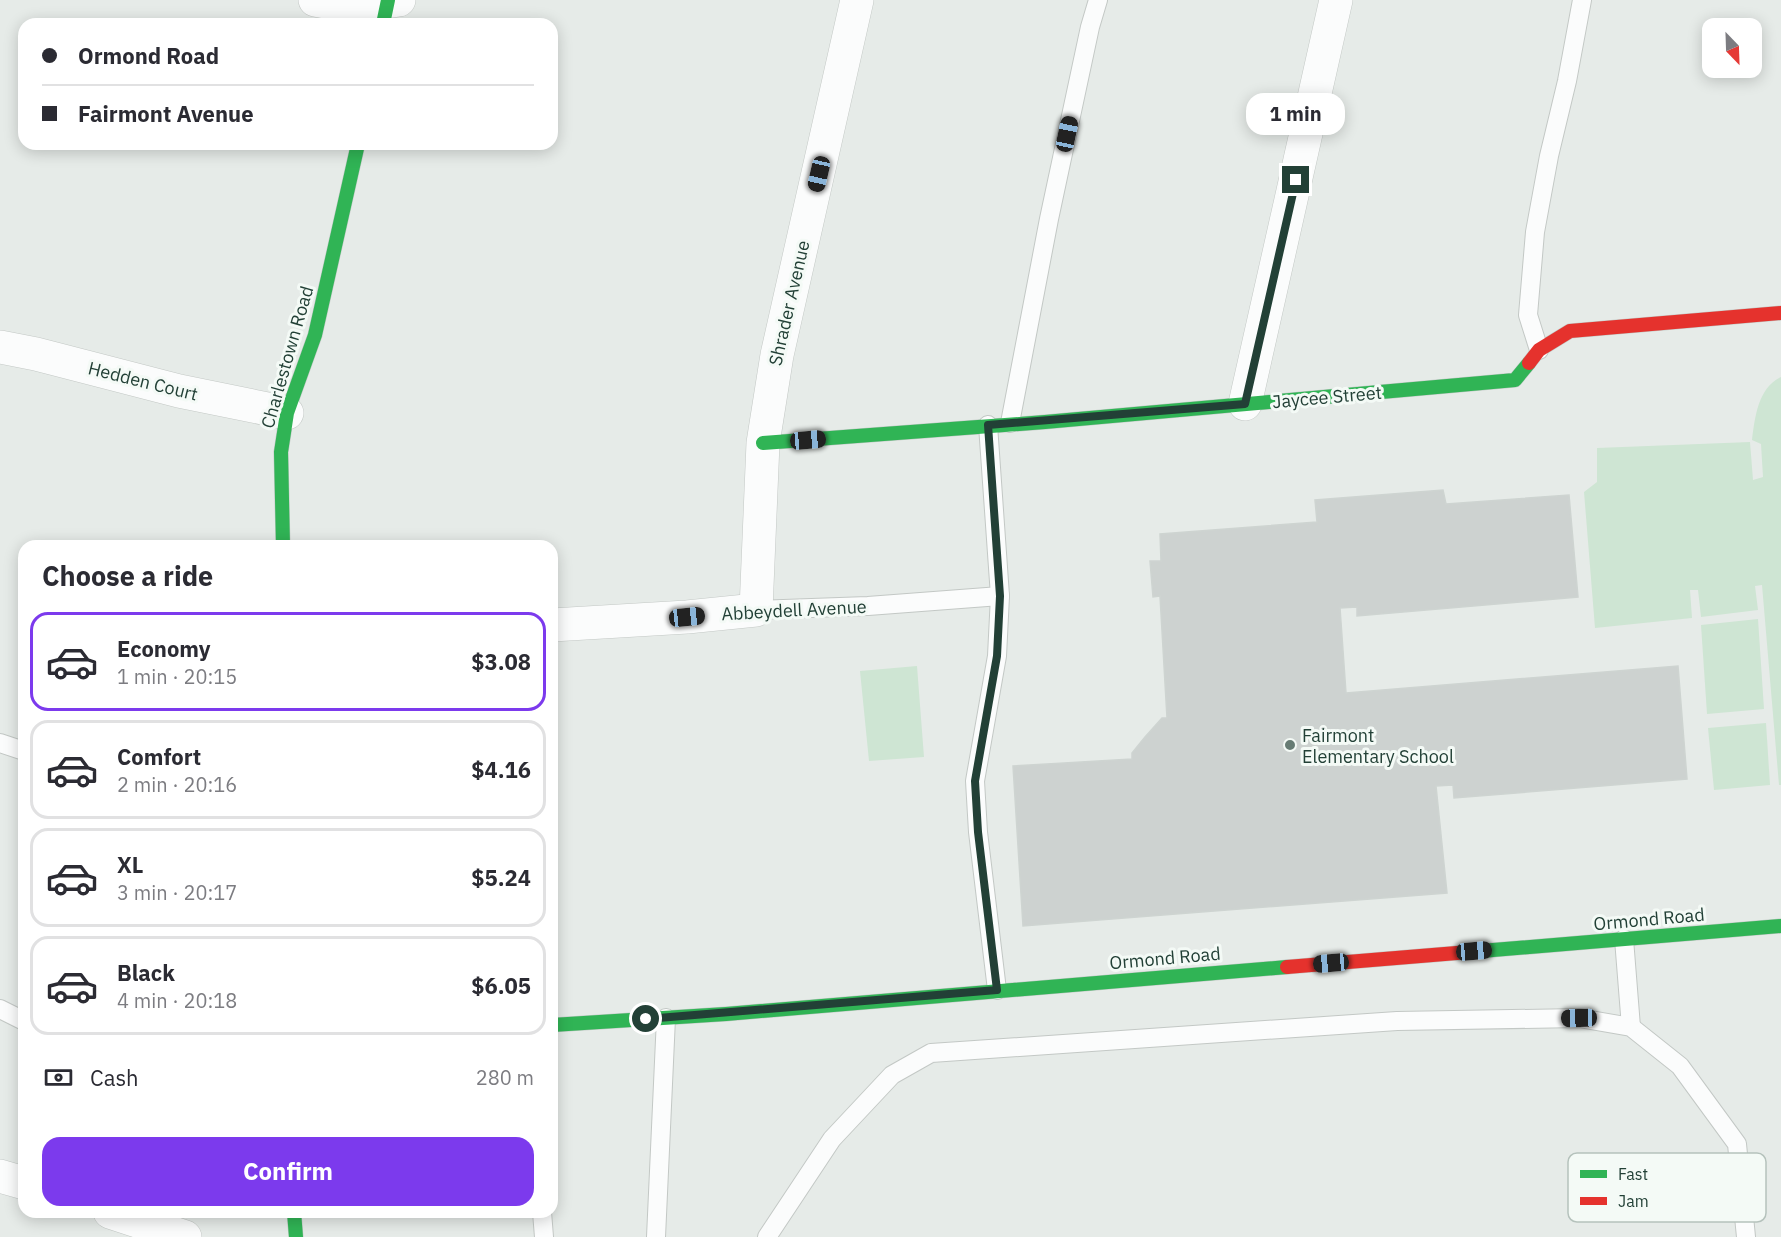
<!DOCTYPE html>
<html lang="en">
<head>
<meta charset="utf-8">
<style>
  :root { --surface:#fff; --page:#f2f2f3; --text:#2b2b33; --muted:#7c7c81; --line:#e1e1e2; --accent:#7c3aed }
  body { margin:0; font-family:"IBM Plex Sans",sans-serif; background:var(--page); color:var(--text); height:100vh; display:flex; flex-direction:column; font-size:22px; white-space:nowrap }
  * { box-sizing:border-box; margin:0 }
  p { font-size:20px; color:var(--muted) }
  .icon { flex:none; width:33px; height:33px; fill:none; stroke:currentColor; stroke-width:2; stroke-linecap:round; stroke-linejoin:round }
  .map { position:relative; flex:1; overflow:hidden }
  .drawer { position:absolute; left:18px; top:540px; width:540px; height:678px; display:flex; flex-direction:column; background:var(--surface); border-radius:18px; box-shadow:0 3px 15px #0003 }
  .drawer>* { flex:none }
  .guide { position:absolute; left:18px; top:18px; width:540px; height:132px; border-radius:18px; box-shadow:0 3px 15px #0003; display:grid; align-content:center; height:132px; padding:0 24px; background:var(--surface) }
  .needle { width:39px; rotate:157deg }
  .tools { position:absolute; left:1702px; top:18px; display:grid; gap:12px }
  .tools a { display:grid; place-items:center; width:60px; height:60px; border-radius:12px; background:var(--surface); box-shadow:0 3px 15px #0003; font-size:30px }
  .end { position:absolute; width:27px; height:27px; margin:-14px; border:8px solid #224036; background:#fff; box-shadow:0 0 0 3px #fff }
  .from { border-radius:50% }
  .bubble { position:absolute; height:42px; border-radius:18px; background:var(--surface); box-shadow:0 3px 15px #0003; font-size:20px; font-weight:700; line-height:42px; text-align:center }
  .car { position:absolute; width:18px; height:36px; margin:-18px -9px; border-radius:8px; box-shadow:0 0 4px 2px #0007; background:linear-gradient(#222 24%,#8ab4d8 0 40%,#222 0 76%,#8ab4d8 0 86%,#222 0) }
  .guide b { display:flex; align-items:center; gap:21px; height:57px; font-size:22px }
  .guide b+b { border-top:2px solid var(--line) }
  .guide i { width:15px; height:15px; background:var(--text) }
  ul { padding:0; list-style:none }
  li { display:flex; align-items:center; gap:18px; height:99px; margin:0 12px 9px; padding:0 12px; border:3px solid var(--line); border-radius:18px }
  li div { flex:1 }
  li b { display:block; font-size:22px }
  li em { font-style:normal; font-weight:700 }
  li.selected { border-color:var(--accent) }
  li>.icon { width:54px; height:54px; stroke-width:1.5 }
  h2 { padding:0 24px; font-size:27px; line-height:72px }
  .pay { display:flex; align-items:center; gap:15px; height:66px; padding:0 24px; font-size:22px }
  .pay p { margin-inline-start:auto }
  .cta { display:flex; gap:12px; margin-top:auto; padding:12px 24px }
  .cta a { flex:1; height:69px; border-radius:18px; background:var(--accent); color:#fff; font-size:24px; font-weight:700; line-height:69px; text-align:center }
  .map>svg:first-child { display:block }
</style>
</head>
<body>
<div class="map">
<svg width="1781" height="1237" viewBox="0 0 1781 1237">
  <rect width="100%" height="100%" fill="#e6ebe8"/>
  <g fill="#cee5d3">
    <path d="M1781,377V785H1779L1762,585L1755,586L1758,610L1701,617L1698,590H1690L1692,618L1595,628L1584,492L1597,482V448L1750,442L1753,480L1763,477L1761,444L1752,440C1755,417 1758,388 1781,377Z"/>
    <polygon points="1758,619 1764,709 1707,714 1701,625"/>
    <polygon points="917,666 924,757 869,761 860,671"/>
    <polygon points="1766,723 1770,785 1714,790 1708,728"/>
  </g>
  <polygon fill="#cdd2d0" stroke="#ced4d1" stroke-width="1.5" points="1443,490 1446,504 1569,495 1578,597 1357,616 1357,607 1340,608 1346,693 1678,666 1687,779 1454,798 1453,785 1436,786 1447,893 1023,926 1013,766 1132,759 1132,753 1145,737 1162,718 1167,718 1160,596 1153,597 1150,561 1161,561 1160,534 1317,522 1315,500"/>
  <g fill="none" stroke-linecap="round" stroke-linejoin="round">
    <g stroke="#c3c8c5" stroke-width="20">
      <g id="lane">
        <polyline points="1539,350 1528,315 1535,232 1549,156 1567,81 1582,0"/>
        <polyline points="1010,423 1049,219 1090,27 1098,0"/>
        <polyline points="988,425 1000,596 997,656 975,781 978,832 997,990"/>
        <polyline points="756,610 868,606 1000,596"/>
        <polyline points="0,743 24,751"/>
        <polyline points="1624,939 1631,1027"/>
        <polyline points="0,1009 24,1021"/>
        <polyline points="542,1212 544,1237"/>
        <polyline points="656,1237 666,1018"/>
        <polyline points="767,1237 832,1139 892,1075 931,1053 1397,1021 1579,1018 1631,1027 1680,1066 1737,1144 1746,1237"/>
      </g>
    </g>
    <g stroke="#c3c8c5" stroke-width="34">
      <g id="street">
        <polyline points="315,0 352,7 399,0"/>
        <polyline points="0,347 36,354 179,391 287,413"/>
        <polyline points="1245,404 1336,0"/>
        <polyline points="552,625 687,617 756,610 763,443 777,355 857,0"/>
        <polyline points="0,1176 24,1183"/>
        <polyline points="110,1212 185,1237"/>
      </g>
    </g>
    <g stroke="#c1c9c5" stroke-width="15">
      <g id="fast">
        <polyline points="383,24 388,0"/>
        <polyline points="763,443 1045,422 1515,380 1529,363"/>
        <polyline points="283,546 281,452 287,413 315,335 358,144"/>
        <polyline points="1481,951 1781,926"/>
        <polyline points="552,1025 726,1014 1287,967"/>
        <polyline points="294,1212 296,1237"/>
      </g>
    </g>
    <g stroke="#c1c9c5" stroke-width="15">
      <g id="jam">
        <polyline points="1529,363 1539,350 1570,331 1781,313"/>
        <polyline points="1287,967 1481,951"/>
      </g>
    </g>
    <use href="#lane" stroke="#fbfcfc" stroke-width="18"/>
    <use href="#street" stroke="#fbfcfc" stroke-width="33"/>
    <use href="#fast" stroke="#30b455" stroke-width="14"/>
    <use href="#jam" stroke="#e5322d" stroke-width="14"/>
  </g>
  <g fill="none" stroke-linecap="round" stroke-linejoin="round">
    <polyline stroke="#224036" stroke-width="8" points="646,1019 997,990 978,832 975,781 997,656 1000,596 988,425 1245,404 1296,180"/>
  </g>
  <circle fill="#677c74" stroke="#f4faf6" stroke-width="2" cx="1290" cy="745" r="6"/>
  <g text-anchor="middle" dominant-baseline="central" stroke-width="6" stroke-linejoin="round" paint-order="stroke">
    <g font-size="18" fill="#224036" stroke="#f4faf6">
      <text transform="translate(789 303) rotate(-77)">Shrader Avenue</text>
      <text transform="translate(287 357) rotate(-74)">Charlestown Road</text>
      <text transform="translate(143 381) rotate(14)">Hedden Court</text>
      <text transform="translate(1327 397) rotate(-5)">Jaycee Street</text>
      <text transform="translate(794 610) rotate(-3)">Abbeydell Avenue</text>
      <text transform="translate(1649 919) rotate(-5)">Ormond Road</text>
      <text transform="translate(1165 958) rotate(-5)">Ormond Road</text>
    </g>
    <g font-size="18" fill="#224036" stroke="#f4faf6" text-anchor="start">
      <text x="1302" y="735">Fairmont<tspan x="1302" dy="21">Elementary School</tspan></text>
    </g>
  </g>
  <rect x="1568" y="1153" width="198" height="69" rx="9" fill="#f4faf6" stroke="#b5c2bc" stroke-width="1.5"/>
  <rect x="1580" y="1170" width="27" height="8" fill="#30b455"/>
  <rect x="1580" y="1197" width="27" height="8" fill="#e5322d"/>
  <g font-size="16" fill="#224036">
    <text x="1618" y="1180">Fast</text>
    <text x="1618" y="1207">Jam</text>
  </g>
</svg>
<div class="tools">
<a><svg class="needle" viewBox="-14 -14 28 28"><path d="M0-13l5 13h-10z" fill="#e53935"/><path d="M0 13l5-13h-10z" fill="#7c7c81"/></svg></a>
</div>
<i class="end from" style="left:646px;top:1019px"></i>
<i class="end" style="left:1296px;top:180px"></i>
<div class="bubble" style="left:1246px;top:93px;width:99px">1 min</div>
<i class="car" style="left:1067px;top:134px;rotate:12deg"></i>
<i class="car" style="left:819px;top:174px;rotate:193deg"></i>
<i class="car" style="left:808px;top:440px;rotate:85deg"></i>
<i class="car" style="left:687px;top:617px;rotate:84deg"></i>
<i class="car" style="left:1474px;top:951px;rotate:85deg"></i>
<i class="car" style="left:1331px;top:963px;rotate:265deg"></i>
<i class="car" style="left:1579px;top:1018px;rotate:269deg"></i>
<div class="guide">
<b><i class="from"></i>Ormond Road</b>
<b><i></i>Fairmont Avenue</b>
</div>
<section class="drawer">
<h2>Choose a ride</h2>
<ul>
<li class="selected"><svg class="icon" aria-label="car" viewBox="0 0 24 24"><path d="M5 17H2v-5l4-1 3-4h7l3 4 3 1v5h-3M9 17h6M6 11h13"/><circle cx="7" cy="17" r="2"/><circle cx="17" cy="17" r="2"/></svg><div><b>Economy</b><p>1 min · 20:15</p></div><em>$3.08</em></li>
<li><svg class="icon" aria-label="car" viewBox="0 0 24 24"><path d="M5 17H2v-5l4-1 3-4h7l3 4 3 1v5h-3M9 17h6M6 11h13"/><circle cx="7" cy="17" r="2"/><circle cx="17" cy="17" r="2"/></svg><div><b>Comfort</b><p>2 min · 20:16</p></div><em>$4.16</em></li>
<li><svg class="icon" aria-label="car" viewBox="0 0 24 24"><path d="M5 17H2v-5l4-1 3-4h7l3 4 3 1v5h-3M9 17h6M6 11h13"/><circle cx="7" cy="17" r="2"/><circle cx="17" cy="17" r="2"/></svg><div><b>XL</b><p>3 min · 20:17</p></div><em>$5.24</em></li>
<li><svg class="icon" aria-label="car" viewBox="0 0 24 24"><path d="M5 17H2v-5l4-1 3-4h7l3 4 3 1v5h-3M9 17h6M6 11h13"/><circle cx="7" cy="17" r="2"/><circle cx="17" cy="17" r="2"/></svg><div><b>Black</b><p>4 min · 20:18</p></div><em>$6.05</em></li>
</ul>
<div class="pay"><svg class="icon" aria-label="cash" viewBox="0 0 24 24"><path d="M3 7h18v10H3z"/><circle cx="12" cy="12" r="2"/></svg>Cash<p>280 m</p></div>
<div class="cta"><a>Confirm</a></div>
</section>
</div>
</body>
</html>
